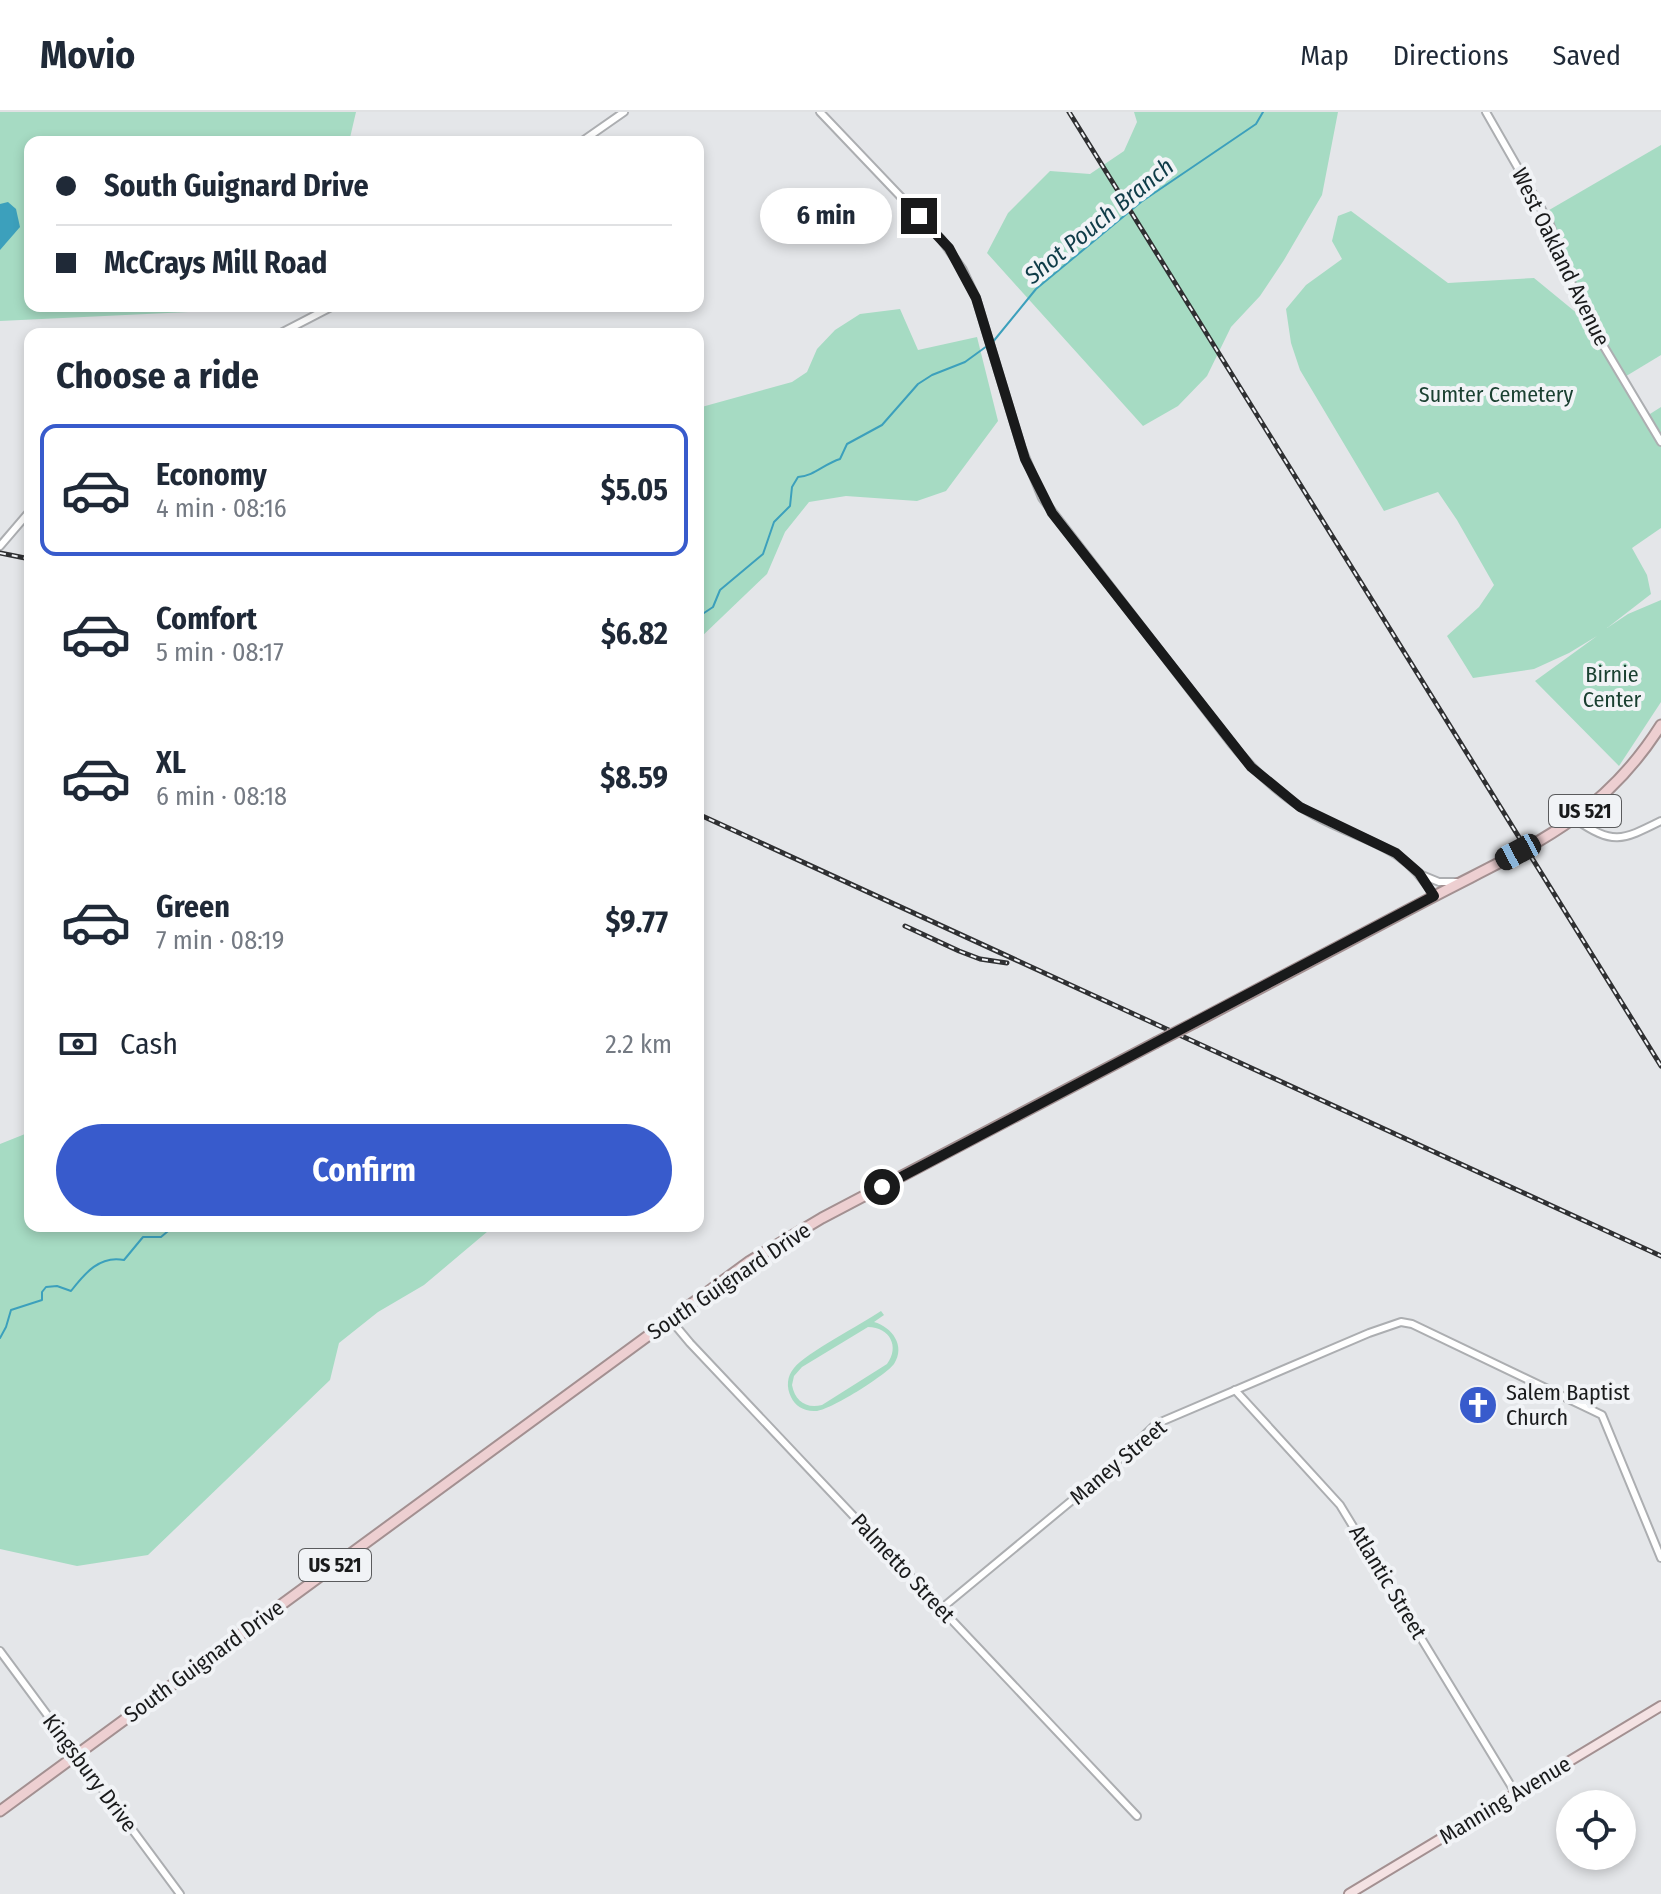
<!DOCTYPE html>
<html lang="en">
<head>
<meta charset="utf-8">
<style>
  :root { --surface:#fff; --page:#f2f2f3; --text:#1f2937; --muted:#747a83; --line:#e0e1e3; --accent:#385bcc }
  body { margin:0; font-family:"Fira Sans Condensed",sans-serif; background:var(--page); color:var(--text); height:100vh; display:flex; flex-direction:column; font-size:30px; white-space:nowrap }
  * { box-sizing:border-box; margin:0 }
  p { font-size:26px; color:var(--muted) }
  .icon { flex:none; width:44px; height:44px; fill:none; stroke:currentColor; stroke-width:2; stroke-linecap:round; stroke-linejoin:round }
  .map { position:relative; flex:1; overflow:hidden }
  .side { position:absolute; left:24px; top:216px; width:680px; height:904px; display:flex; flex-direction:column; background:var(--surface); border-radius:16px; box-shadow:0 4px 12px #0003 }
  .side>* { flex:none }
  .guide { position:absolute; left:24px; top:24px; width:680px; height:176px; border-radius:16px; box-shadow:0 4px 12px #0003; display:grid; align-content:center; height:176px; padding:0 32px; background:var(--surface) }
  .controls { position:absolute; left:1556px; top:1678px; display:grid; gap:16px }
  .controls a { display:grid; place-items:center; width:80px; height:80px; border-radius:50%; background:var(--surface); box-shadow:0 4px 12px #0003; font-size:40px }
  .end { position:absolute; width:36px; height:36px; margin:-18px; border:10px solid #191a1b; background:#fff; box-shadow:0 0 0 4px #fff }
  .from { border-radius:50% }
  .bubble { position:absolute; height:56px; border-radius:28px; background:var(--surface); box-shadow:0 4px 12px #0003; font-size:26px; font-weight:700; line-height:56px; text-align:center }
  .car { position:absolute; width:24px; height:48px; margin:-24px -12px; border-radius:10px; box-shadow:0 0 6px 2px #0007; background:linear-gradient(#222 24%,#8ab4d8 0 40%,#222 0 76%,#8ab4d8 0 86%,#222 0) }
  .guide b { display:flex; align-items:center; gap:28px; height:76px; font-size:30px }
  .guide b+b { border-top:2px solid var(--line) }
  .guide i { width:20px; height:20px; background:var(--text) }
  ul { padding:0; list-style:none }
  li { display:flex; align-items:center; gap:24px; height:132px; margin:0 16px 12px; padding:0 16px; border:4px solid transparent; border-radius:16px }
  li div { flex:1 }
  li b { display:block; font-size:30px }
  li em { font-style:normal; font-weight:700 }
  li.current { border-color:var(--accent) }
  li>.icon { width:72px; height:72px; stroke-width:1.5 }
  h2 { padding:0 32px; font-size:36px; line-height:96px }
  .pay { display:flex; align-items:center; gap:20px; height:88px; padding:0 32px; font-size:30px }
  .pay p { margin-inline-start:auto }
  .button { display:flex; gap:16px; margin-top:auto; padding:16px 32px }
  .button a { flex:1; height:92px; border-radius:48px; background:var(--accent); color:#fff; font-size:32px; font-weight:700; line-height:92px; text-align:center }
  header { display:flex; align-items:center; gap:48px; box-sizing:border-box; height:112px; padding:0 40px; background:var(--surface); border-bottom:2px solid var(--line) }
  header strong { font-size:38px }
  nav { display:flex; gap:44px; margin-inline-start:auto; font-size:28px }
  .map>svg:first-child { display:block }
</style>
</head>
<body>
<header>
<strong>Movio</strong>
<nav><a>Map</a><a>Directions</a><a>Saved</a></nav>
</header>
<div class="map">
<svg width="1661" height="1782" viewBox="0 0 1661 1782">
  <rect width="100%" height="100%" fill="#e4e6e9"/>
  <g fill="#a6dbc3" fill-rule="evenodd">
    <polygon points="0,0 356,0 349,30 30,30 30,194 311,194 0,209"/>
    <polygon points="1134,0 1338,0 1322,83 1284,148 1260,184 1231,215 1207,264 1178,294 1143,314 987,141 1008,101 1050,59 1090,62 1124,39 1137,10"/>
    <polygon points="1661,33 1661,243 1623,266 1588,208 1544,101"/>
    <polygon points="1351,99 1448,171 1534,166 1584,207 1642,307 1661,295 1661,416 1632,436 1647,463 1651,482 1607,516 1628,502 1661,488 1661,590 1619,654 1535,569 1597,524 1569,541 1534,557 1473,566 1447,524 1479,495 1494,473 1457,408 1438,380 1384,399 1300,258 1291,231 1286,197 1306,173 1342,147 1332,129 1338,104"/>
    <polygon points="900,197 918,238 977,225 998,309 946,379 917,389 846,384 809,390 785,420 767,462 698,528 698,296 792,270 807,260 817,237 835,218 860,202"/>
    <polygon points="30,1020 30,1114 494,1114 424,1173 378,1200 339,1231 330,1268 148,1443 77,1454 0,1437 0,1032"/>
    <path d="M881,1199L884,1203L874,1210C892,1215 906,1234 894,1252C886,1263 829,1299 816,1299C805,1300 795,1294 791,1285C786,1275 787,1264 794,1256C806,1241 862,1212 881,1199ZM868,1215C890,1215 900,1235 887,1252L822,1293C806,1297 795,1289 792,1273L794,1264L802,1255Z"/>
  </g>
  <polygon fill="#3ca0bc" points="8,90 16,97 20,115 0,138 0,92"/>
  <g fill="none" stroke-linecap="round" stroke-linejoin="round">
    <g stroke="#3ca0bc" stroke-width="2">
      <polyline points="992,231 1036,177 1141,90 1256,12 1263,0"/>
      <path d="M698,505L713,495L720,478L763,442L774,410L790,394L792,375L798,365C814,364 824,352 840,347L847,332L882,313L918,272L932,263L965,250L987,234"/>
      <path d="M0,1226L6,1215L11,1198L42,1188V1180L46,1175L57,1174L71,1179C85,1161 100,1143 124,1148L143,1125H161L174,1114"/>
    </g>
    <g stroke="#acaeb1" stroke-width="10">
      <g id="minor">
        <path d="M820,0L941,127L963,158L976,186L1021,334L1042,386L1231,631C1255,660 1281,685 1314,703C1364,731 1402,730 1434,784"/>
        <polyline points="1486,0 1549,110 1576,183 1588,208 1661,330"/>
        <polyline points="581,30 624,0"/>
        <polyline points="279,222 333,194"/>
        <polyline points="0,434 30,399"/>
        <path d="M1575,707C1613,733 1621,729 1661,709"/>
        <polyline points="1422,763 1439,770 1458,770"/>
        <polyline points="670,1207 690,1231 1137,1704"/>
        <polyline points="1235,1278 1340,1393 1516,1682"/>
        <polyline points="942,1496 1105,1361 1156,1312 1369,1221 1401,1210 1412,1212 1602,1303 1661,1446"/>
        <polyline points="0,1539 180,1782"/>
      </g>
    </g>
    <g stroke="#a39091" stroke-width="12">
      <polyline id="major" points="1349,1782 1661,1594"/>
    </g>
    <g stroke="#a39091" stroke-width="13">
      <g id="highway">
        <path d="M1196,910C1273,870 1350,829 1427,788C1523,737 1600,710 1661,613"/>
        <polyline points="0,1699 750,1149 822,1106 1155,931"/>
      </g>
    </g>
    <use href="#minor" stroke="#fff" stroke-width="6"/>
    <use href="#major" stroke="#f4e2e3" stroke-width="8"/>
    <use href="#highway" stroke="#edcfd1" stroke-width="9"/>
    <g stroke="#2f3032" stroke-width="5">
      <g id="rail">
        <polyline points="1069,0 1661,954"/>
        <polyline points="0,441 30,447"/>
        <polyline points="698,702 1661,1144"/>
        <polyline points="905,814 959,839 980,847 1007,851"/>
      </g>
    </g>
    <use href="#rail" stroke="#f1f3f6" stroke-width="2" stroke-dasharray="6" stroke-linecap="butt"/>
    <g stroke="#a39091" stroke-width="13" stroke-linecap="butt">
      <polyline id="highway-bridge" points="1155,931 1196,910"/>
    </g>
    <use href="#highway-bridge" stroke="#edcfd1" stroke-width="9"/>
  </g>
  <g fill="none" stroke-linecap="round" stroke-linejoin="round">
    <polyline stroke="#191a1b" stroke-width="10" points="882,1075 1434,784 1419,761 1396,741 1300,695 1251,655 1052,401 1025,347 976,186 949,136 919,104"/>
  </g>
  <defs>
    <g id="church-disc" transform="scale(2)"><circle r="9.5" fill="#385bcc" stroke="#f1f3f6"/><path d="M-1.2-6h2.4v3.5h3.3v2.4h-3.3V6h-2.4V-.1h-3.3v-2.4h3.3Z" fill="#fff"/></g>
  </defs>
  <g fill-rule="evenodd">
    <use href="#church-disc" x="1478" y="1293"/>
  </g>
  <g text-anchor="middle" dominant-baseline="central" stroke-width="8" stroke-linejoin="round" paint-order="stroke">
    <g fill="#f1f3f6" stroke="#5a5b5d" stroke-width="2">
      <rect x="1549" y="683" width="72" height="32" rx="6"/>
      <rect x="299" y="1437" width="72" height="32" rx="6"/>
    </g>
    <g font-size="20" font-weight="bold" fill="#191a1b">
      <text x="1585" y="699">US 521</text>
      <text x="335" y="1453">US 521</text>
    </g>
    <g font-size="22" fill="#191a1b" stroke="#f1f3f6">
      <text transform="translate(1561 145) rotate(64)">West Oakland Avenue</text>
      <text transform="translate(729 1169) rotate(-34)">South Guignard Drive</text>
      <text transform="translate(1118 1350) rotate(-40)">Maney Street</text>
      <text transform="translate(903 1456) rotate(47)">Palmetto Street</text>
      <text transform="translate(1388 1470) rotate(59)">Atlantic Street</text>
      <text transform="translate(204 1549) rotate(-36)">South Guignard Drive</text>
      <text transform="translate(90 1661) rotate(53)">Kingsbury Drive</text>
      <text transform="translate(1505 1688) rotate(-31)">Manning Avenue</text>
    </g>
    <g font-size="22" fill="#1a4031" stroke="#f1f3f6">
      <text x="1496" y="282">Sumter Cemetery</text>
      <text x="1612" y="562">Birnie<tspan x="1612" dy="25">Center</tspan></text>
    </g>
    <g font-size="22" fill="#191a1b" stroke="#f1f3f6" text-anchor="start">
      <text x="1506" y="1280">Salem Baptist<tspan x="1506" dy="25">Church</tspan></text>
    </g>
    <g font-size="24" font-style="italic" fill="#0f3c48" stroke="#f1f3f6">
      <text transform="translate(1099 109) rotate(-39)">Shot Pouch Branch</text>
    </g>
  </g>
</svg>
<div class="controls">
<a><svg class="icon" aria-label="locate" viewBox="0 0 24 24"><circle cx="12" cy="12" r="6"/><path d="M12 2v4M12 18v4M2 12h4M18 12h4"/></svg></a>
</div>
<i class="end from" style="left:882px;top:1075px"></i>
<i class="end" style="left:919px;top:104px"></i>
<div class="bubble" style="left:760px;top:76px;width:132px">6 min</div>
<i class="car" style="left:1518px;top:740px;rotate:242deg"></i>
<div class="guide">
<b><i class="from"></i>South Guignard Drive</b>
<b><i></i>McCrays Mill Road</b>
</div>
<section class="side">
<h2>Choose a ride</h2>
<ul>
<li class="current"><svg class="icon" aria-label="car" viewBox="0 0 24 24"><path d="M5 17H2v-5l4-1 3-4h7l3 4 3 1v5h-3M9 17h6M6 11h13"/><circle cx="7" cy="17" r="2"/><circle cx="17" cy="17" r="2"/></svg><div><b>Economy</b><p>4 min · 08:16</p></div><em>$5.05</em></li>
<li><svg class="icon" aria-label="car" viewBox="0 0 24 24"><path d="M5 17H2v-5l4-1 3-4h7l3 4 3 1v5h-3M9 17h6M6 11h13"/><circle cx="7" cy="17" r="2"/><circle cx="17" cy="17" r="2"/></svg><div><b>Comfort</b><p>5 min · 08:17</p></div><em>$6.82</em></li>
<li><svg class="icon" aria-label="car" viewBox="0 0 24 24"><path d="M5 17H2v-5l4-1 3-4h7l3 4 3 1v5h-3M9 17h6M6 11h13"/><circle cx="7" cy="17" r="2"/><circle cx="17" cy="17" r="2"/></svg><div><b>XL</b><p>6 min · 08:18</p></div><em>$8.59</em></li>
<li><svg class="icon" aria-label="car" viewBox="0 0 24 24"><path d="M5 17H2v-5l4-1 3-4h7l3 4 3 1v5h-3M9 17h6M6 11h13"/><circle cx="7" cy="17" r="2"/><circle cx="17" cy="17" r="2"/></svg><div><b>Green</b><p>7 min · 08:19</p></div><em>$9.77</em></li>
</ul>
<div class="pay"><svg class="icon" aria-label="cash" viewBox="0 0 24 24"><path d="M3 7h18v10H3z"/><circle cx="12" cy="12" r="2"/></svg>Cash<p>2.2 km</p></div>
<div class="button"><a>Confirm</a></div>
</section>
</div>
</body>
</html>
